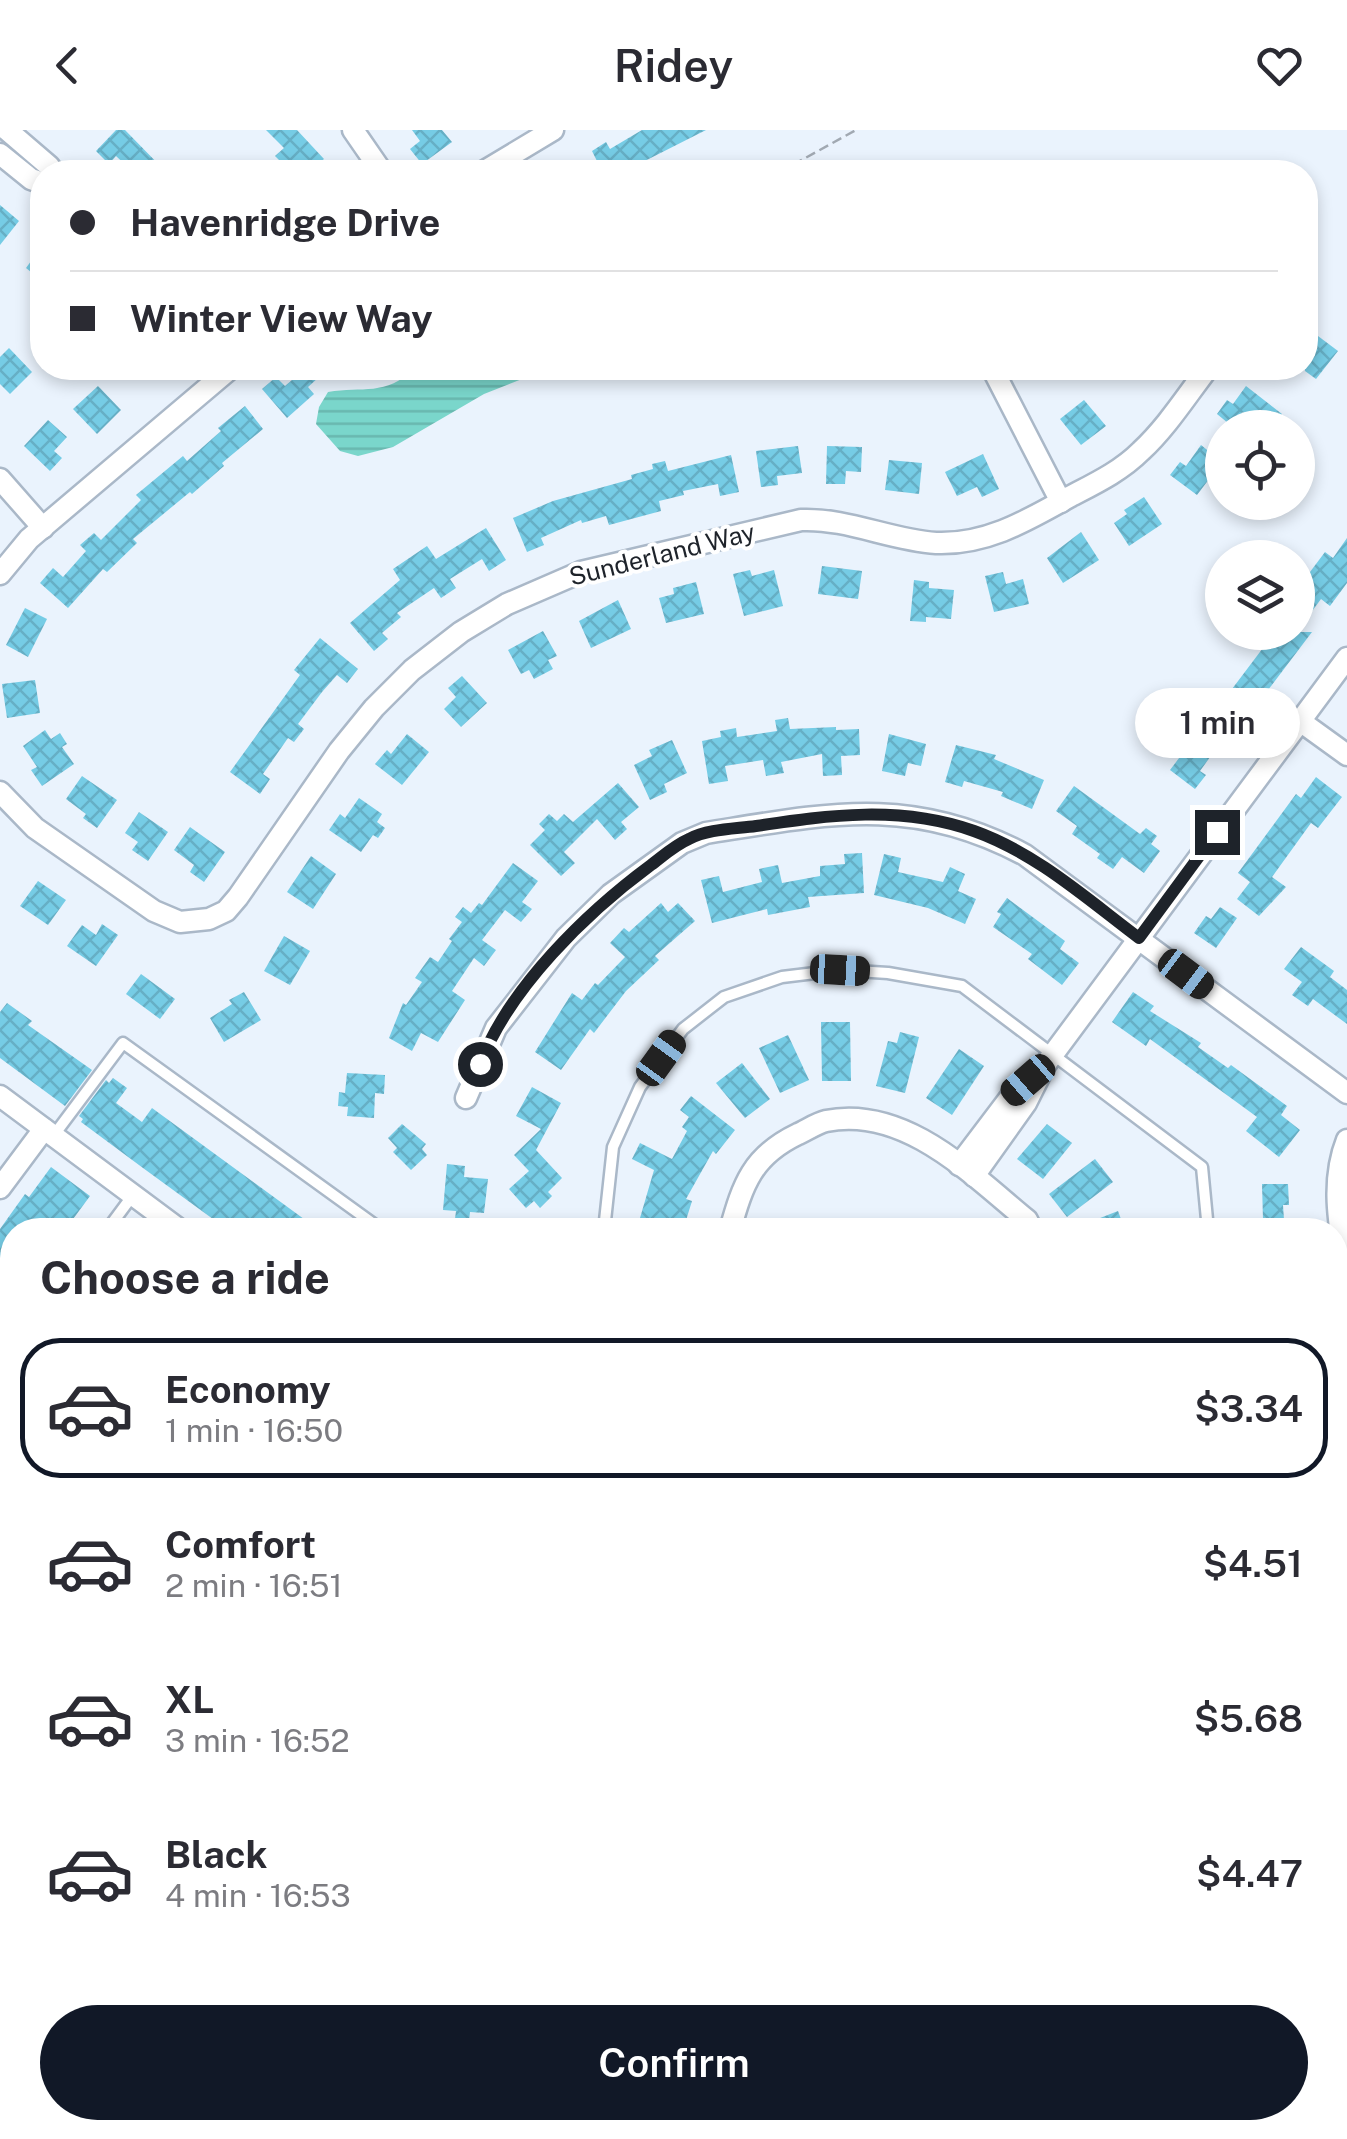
<!DOCTYPE html>
<html lang="en">
<head>
<meta charset="utf-8">
<style>
  :root { --surface:#fff; --page:#f2f2f3; --text:#2b2b33; --muted:#7c7c81; --line:#e1e1e2; --accent:#111827 }
  body { margin:0; font-family:"Public Sans",sans-serif; background:var(--page); color:var(--text); height:100vh; display:flex; flex-direction:column; font-size:38px; white-space:nowrap }
  * { box-sizing:border-box; margin:0 }
  p { font-size:32px; color:var(--muted) }
  .icon { flex:none; width:55px; height:55px; fill:none; stroke:currentColor; stroke-width:2; stroke-linecap:round; stroke-linejoin:round }
  .map { position:relative; flex:1; overflow:hidden }
  .panel { position:absolute; left:0px; top:1088px; width:1348px; height:922px; display:flex; flex-direction:column; background:var(--surface); border-radius:40px 40px 0 0; box-shadow:0 5px 15px #0003 }
  .panel>* { flex:none }
  .banner { position:absolute; left:30px; top:30px; width:1288px; height:220px; border-radius:40px; box-shadow:0 5px 15px #0003; display:grid; align-content:center; height:220px; padding:0 40px; background:var(--surface) }
  .buttons { position:absolute; left:1205px; top:280px; display:grid; gap:20px }
  .buttons a { display:grid; place-items:center; width:110px; height:110px; border-radius:50%; background:var(--surface); box-shadow:0 5px 15px #0003; font-size:50px }
  .end { position:absolute; width:45px; height:45px; margin:-22px; border:12px solid #1e232a; background:#fff; box-shadow:0 0 0 5px #fff }
  .from { border-radius:50% }
  .bubble { position:absolute; height:70px; border-radius:35px; background:var(--surface); box-shadow:0 5px 15px #0003; font-size:32px; font-weight:600; line-height:70px; text-align:center }
  .car { position:absolute; width:30px; height:60px; margin:-30px -15px; border-radius:12px; box-shadow:0 0 8px 2px #0007; background:linear-gradient(#222 24%,#8ab4d8 0 40%,#222 0 76%,#8ab4d8 0 86%,#222 0) }
  .banner b { display:flex; align-items:center; gap:35px; height:95px; font-size:38px }
  .banner b+b { border-top:2px solid var(--line) }
  .banner i { width:25px; height:25px; background:var(--text) }
  ul { padding:0; list-style:none }
  li { display:flex; align-items:center; gap:30px; height:140px; margin:0 20px 15px; padding:0 20px; border:5px solid transparent; border-radius:40px }
  li div { flex:1 }
  li b { display:block; font-size:38px }
  li em { font-style:normal; font-weight:600 }
  li.active { border-color:var(--accent) }
  li>.icon { width:90px; height:90px; stroke-width:1.5 }
  h2 { padding:0 40px; font-size:45px; line-height:120px }
  .primary-button { display:flex; gap:20px; margin-top:auto; padding:20px 40px }
  .primary-button a { flex:1; height:115px; border-radius:60px; background:var(--accent); color:#fff; font-size:40px; font-weight:600; line-height:115px; text-align:center }
  header { display:flex; justify-content:space-between; align-items:center; height:130px; padding:0 40px; background:var(--surface); font-size:45px; font-weight:600 }
  .map>svg:first-child { display:block }
</style>
</head>
<body>
<header><svg class="icon" aria-label="back" viewBox="0 0 24 24"><path d="M15 5l-7 7 7 7"/></svg>Ridey<svg class="icon" aria-label="heart" viewBox="0 0 24 24"><path d="M12 20l-8-8c-3-5 5-10 8-4 3-6 11-1 8 4z"/></svg></header>
<div class="map">
<svg width="1347" height="2009" viewBox="0 0 1347 2009">
  <defs>
    <pattern id="water-rules" width="6" height="5" patternUnits="userSpaceOnUse" patternTransform="scale(2.5)"><rect width="6" height="5" fill="#7ad6cb"/><path d="M0 2.5h6" fill="none" stroke="#69b7ae"/></pattern>
    <pattern id="building-cross-hatch" width="8" height="8" patternUnits="userSpaceOnUse" patternTransform="scale(2.5)"><rect width="8" height="8" fill="#76cce5"/><path d="M0 0l8 8M0 8l8-8" fill="none" stroke="#66afc5"/></pattern>
  </defs>
  <rect width="100%" height="100%" fill="#eaf3fd"/>
  <path fill="url(#water-rules)" d="M415,238H550L484,264L393,317L358,326L340,321L316,294L319,277L328,262C363,256 385,267 415,238Z"/>
  <g fill="url(#building-cross-hatch)">
    <polygon points="116,0 125,0 166,42 133,42 116,26 109,34 96,21"/>
    <polygon points="266,0 297,0 324,29 308,42 291,42 275,26 284,18"/>
    <polygon points="412,0 442,0 452,12 422,34 410,19 420,11"/>
    <polygon points="642,0 706,0 623,42 578,42 597,31 592,21 606,12 610,19"/>
    <polygon points="0,75 19,91 0,115"/>
    <polygon points="42,116 42,151 26,138"/>
    <polygon points="1318,206 1338,221 1316,249 1305,241 1305,223"/>
    <polygon points="9,218 32,242 10,264 0,254 0,227"/>
    <polygon points="306,238 329,238 308,257 314,264 287,288 262,259 276,247 285,256"/>
    <polygon points="98,256 121,280 97,304 73,279"/>
    <polygon points="1246,256 1282,284 1272,298 1234,298 1217,284 1227,270 1233,274"/>
    <polygon points="1084,270 1106,296 1081,315 1060,289"/>
    <polygon points="245,276 263,299 222,333 224,336 192,364 190,362 133,409 137,413 107,442 103,439 68,478 40,453 53,438 63,447 86,421 80,415 94,403 101,410 141,370 136,365 183,326 187,331 221,301 218,298"/>
    <polygon points="48,290 67,307 54,321 62,328 50,341 24,316"/>
    <polygon points="1201,315 1222,332 1197,365 1170,345 1180,332 1186,336"/>
    <polygon points="798,316 802,343 777,346 778,355 761,357 756,321"/>
    <polygon points="827,316 862,317 861,342 846,341 845,354 826,354"/>
    <polygon points="983,324 999,359 982,367 977,357 957,366 945,342"/>
    <polygon points="731,325 739,362 720,366 718,354 683,361 684,365 659,371 661,381 609,395 606,386 582,393 581,390 541,408 544,415 527,422 513,388 553,371 632,349 631,345 653,339 652,334 665,331 668,341"/>
    <polygon points="889,330 922,333 919,364 885,360"/>
    <polygon points="1144,367 1162,394 1129,416 1114,393 1127,384 1124,380"/>
    <polygon points="486,398 506,430 489,441 482,429 450,449 456,458 441,468 434,458 397,483 401,487 382,503 388,509 374,521 350,493 400,450 393,439 427,416 436,429"/>
    <polygon points="1081,402 1099,430 1063,453 1047,428"/>
    <polygon points="1347,408 1347,453 1330,476 1321,469 1298,500 1298,458 1325,422 1333,428"/>
    <polygon points="822,436 862,441 858,469 818,464"/>
    <polygon points="750,440 752,446 774,440 783,476 744,486 733,444"/>
    <polygon points="1003,442 1006,454 1023,449 1029,474 994,482 985,446"/>
    <polygon points="914,450 929,452 929,458 954,460 951,489 926,487 926,492 910,491"/>
    <polygon points="696,452 704,484 666,493 659,468 674,464 673,458"/>
    <polygon points="618,470 631,499 591,518 579,491"/>
    <polygon points="25,478 47,489 28,527 6,515"/>
    <polygon points="543,501 557,526 548,530 553,539 534,549 529,540 521,544 508,520"/>
    <polygon points="1275,502 1312,502 1262,568 1260,566 1237,598 1240,600 1229,614 1223,609 1200,641 1206,645 1195,659 1170,640 1204,595 1199,591 1223,559 1229,563"/>
    <polygon points="320,508 358,539 347,553 337,545 322,562 298,594 304,599 294,612 288,608 263,644 270,649 260,664 230,642 300,545 294,540"/>
    <polygon points="462,546 487,573 461,597 444,579 456,567 448,558"/>
    <polygon points="35,550 40,583 7,588 2,554"/>
    <polygon points="788,588 790,599 836,597 836,600 859,599 860,625 841,626 842,645 823,646 822,624 781,632 784,643 766,646 763,630 725,636 728,651 709,654 702,611 721,607 720,601 736,598 737,607 777,601 775,590"/>
    <polygon points="45,600 51,609 60,603 67,614 62,617 74,634 42,656 31,640 37,637 23,616"/>
    <polygon points="407,604 429,622 402,655 375,634 387,620 391,624"/>
    <polygon points="889,604 926,614 921,636 908,633 905,646 882,641"/>
    <polygon points="672,610 687,643 664,654 667,662 650,670 634,635 652,626 649,620"/>
    <polygon points="956,615 996,625 994,629 1044,650 1032,679 1001,666 1003,662 964,651 962,657 945,652"/>
    <polygon points="82,646 117,670 97,698 83,688 86,684 66,669"/>
    <polygon points="1316,647 1342,667 1318,698 1311,693 1272,747 1286,757 1259,786 1237,769 1250,752 1238,743 1296,664 1301,668"/>
    <polygon points="618,653 639,677 621,692 627,699 615,710 597,689 564,722 575,733 561,746 530,715 545,700 539,694 549,684 557,691 564,684 573,692"/>
    <polygon points="1074,656 1140,704 1146,698 1157,706 1151,714 1160,721 1144,743 1122,727 1113,739 1097,728 1100,724 1072,704 1077,696 1056,681"/>
    <polygon points="359,668 382,684 377,692 385,698 378,708 373,705 361,722 329,700 340,684 345,688"/>
    <polygon points="139,682 168,702 148,731 132,720 138,712 125,703"/>
    <polygon points="190,697 225,722 204,752 190,742 194,735 174,720"/>
    <polygon points="862,723 864,763 808,767 810,777 768,785 767,779 712,793 701,750 719,746 723,762 762,752 759,739 778,735 782,753 820,746 820,736 845,734 844,724"/>
    <polygon points="884,724 901,728 898,742 943,752 950,737 965,744 958,761 976,769 965,794 928,778 874,765"/>
    <polygon points="311,726 336,744 313,779 287,762"/>
    <polygon points="513,733 538,751 522,772 532,779 521,792 505,780 482,810 496,820 484,836 474,828 452,861 465,870 438,912 421,903 412,921 389,908 403,873 406,875 422,852 415,848 430,827 438,832 452,811 449,809 462,792 455,787 463,777 471,783 479,773 482,775"/>
    <polygon points="38,751 66,770 48,795 20,776"/>
    <polygon points="1007,768 1065,811 1060,819 1079,833 1062,855 1028,829 1032,824 993,797 1001,784 997,782"/>
    <polygon points="661,773 668,782 678,773 695,791 655,826 659,830 626,861 594,903 590,899 561,940 535,922 572,863 582,870 595,853 598,855 625,827 610,813 624,798 629,802"/>
    <polygon points="1220,777 1237,788 1216,818 1194,803 1206,786 1211,789"/>
    <polygon points="102,794 118,805 96,836 67,816 82,795 96,805"/>
    <polygon points="284,806 310,821 290,855 264,841"/>
    <polygon points="1301,817 1334,841 1330,847 1347,860 1347,894 1313,869 1308,876 1292,865 1302,852 1284,839"/>
    <polygon points="141,844 175,869 160,889 126,864"/>
    <polygon points="244,862 261,890 224,912 210,888 232,874 229,870"/>
    <polygon points="1133,862 1154,876 1150,881 1201,913 1198,917 1228,938 1231,935 1287,976 1281,985 1300,1000 1279,1027 1246,1001 1257,987 1150,909 1146,916 1112,892"/>
    <polygon points="7,873 32,891 28,895 92,940 65,976 0,928 0,882"/>
    <polygon points="821,892 850,892 851,951 822,951"/>
    <polygon points="900,902 919,907 905,963 876,956 888,911 897,913"/>
    <polygon points="788,905 809,950 780,963 759,918"/>
    <polygon points="959,919 984,936 952,985 926,968"/>
    <polygon points="742,933 770,969 745,988 716,953"/>
    <polygon points="347,943 385,945 384,964 375,963 374,988 347,986 348,977 338,976 339,962 345,963"/>
    <polygon points="113,948 127,958 116,973 142,992 152,978 319,1100 228,1100 143,1038 81,992 83,989 79,986 106,950 109,953"/>
    <polygon points="532,957 561,973 536,1020 562,1048 548,1062 552,1066 540,1078 534,1071 526,1078 509,1059 529,1041 514,1025 541,999 516,986"/>
    <polygon points="691,966 735,1000 716,1024 713,1021 686,1069 692,1071 683,1100 679,1100 640,1088 654,1040 632,1029 640,1013 672,1029 687,1001 682,997 689,987 680,980"/>
    <polygon points="402,994 426,1014 422,1019 427,1025 411,1040 393,1022 397,1018 388,1008"/>
    <polygon points="1047,994 1072,1013 1043,1049 1017,1029"/>
    <polygon points="1095,1029 1113,1052 1067,1087 1049,1064"/>
    <polygon points="447,1034 465,1036 464,1047 488,1049 484,1083 470,1082 469,1091 455,1089 456,1081 443,1080"/>
    <polygon points="51,1037 90,1066 65,1100 12,1100 12,1169 0,1186 0,1099 25,1064 29,1067"/>
    <polygon points="1262,1054 1288,1054 1289,1075 1283,1075 1284,1090 1263,1090"/>
    <polygon points="1118,1081 1125,1100 1072,1100 1072,1099"/>
    <polygon points="0,1295 12,1304 12,1372 0,1390"/>
    <polygon points="0,1472 12,1481 12,1551 0,1567"/>
    <polygon points="0,1661 12,1670 12,1737 0,1754"/>
    <polygon points="12,1866 12,1934 0,1924 0,1882"/>
  </g>
  <g fill="none" stroke-linecap="round" stroke-linejoin="round">
    <g stroke="#aab8c8" stroke-width="15">
      <g id="lane">
        <polyline points="54,1005 123,913 382,1100"/>
        <polyline points="107,1100 133,1065"/>
        <polyline points="604,1100 613,1017 640,957 683,899 724,867 782,847 840,840 888,843 962,856 1202,1037 1208,1100"/>
        <polyline points="0,1244 12,1228"/>
        <polyline points="0,1620 12,1603"/>
        <polyline points="407,2009 416,1998"/>
      </g>
    </g>
    <g stroke="#aab8c8" stroke-width="25">
      <g id="street">
        <polyline points="7,0 49,36 53,42"/>
        <polyline points="353,0 382,42"/>
        <polyline points="0,24 31,49 42,53"/>
        <polyline points="483,42 553,0"/>
        <polyline points="992,238 1061,372"/>
        <polyline points="0,349 43,398"/>
        <polyline points="0,444 29,409 231,238"/>
        <polyline points="1300,591 1347,625"/>
        <path d="M0,662L35,698L154,781L180,792L209,789L226,781L238,767L339,621L374,578L412,540L461,502L507,474L581,442L801,390C847,388 890,410 936,413C987,415 1028,390 1071,366C1096,353 1121,341 1141,321C1167,297 1187,265 1208,238"/>
        <polyline points="0,966 180,1100"/>
        <path d="M466,968L496,898L566,808L611,764L682,713L706,703C826,684 912,664 1025,725L1347,963"/>
        <path d="M1347,1010C1329,1055 1341,1101 1347,1148"/>
        <polyline points="959,1035 1012,965 1034,945"/>
        <polyline points="974,1046 1026,973 1045,935 1347,528"/>
        <polyline points="0,1058 44,999"/>
        <path d="M730,1100C743,1054 752,1026 798,1004C807,1000 817,993 826,991C905,975 972,1045 1027,1090L1032,1100"/>
        <polyline points="1335,1269 1347,1212"/>
        <polyline points="0,1440 12,1423"/>
        <polyline points="0,1818 12,1801"/>
        <polyline points="1335,1873 1347,1874"/>
        <polyline points="244,2009 253,1998"/>
        <polyline points="562,2009 570,1998"/>
      </g>
    </g>
    <g stroke="#a1a9b2" stroke-width="2.5" stroke-dasharray="10 5" stroke-linecap="butt">
      <polyline points="780,42 856,0"/>
      <polyline points="900,238 943,243 972,238"/>
      <polyline points="1335,1503 1347,1501"/>
    </g>
    <use href="#lane" stroke="#fff" stroke-width="10"/>
    <use href="#street" stroke="#fff" stroke-width="20"/>
  </g>
  <g fill="none" stroke-linecap="round" stroke-linejoin="round">
    <path stroke="#1e232a" stroke-width="12" d="M480,934C509,858 586,783 651,735C663,726 675,715 689,709C708,699 734,699 756,696C830,685 900,675 974,701C1036,723 1087,769 1139,808L1217,702"/>
  </g>
  <g text-anchor="middle" dominant-baseline="central" stroke-width="8" stroke-linejoin="round" paint-order="stroke">
    <g font-size="25" fill="#1e232a" stroke="#fff">
      <text transform="translate(662 424) rotate(-14)">Sunderland Way</text>
    </g>
  </g>
</svg>
<div class="buttons">
<a><svg class="icon" aria-label="locate" viewBox="0 0 24 24"><circle cx="12" cy="12" r="6"/><path d="M12 2v4M12 18v4M2 12h4M18 12h4"/></svg></a>
<a><svg class="icon" aria-label="layers" viewBox="0 0 24 24"><path d="M12 4l9 5-9 5-9-5zM3 14l9 5 9-5"/></svg></a>
</div>
<i class="end from" style="left:480px;top:934px"></i>
<i class="end" style="left:1217px;top:702px"></i>
<div class="bubble" style="left:1135px;top:558px;width:165px">1 min</div>
<i class="car" style="left:840px;top:840px;rotate:93deg"></i>
<i class="car" style="left:1186px;top:844px;rotate:127deg"></i>
<i class="car" style="left:661px;top:928px;rotate:36deg"></i>
<i class="car" style="left:1028px;top:950px;rotate:229deg"></i>
<div class="banner">
<b><i class="from"></i>Havenridge Drive</b>
<b><i></i>Winter View Way</b>
</div>
<section class="panel">
<h2>Choose a ride</h2>
<ul>
<li class="active"><svg class="icon" aria-label="car" viewBox="0 0 24 24"><path d="M5 17H2v-5l4-1 3-4h7l3 4 3 1v5h-3M9 17h6M6 11h13"/><circle cx="7" cy="17" r="2"/><circle cx="17" cy="17" r="2"/></svg><div><b>Economy</b><p>1 min · 16:50</p></div><em>$3.34</em></li>
<li><svg class="icon" aria-label="car" viewBox="0 0 24 24"><path d="M5 17H2v-5l4-1 3-4h7l3 4 3 1v5h-3M9 17h6M6 11h13"/><circle cx="7" cy="17" r="2"/><circle cx="17" cy="17" r="2"/></svg><div><b>Comfort</b><p>2 min · 16:51</p></div><em>$4.51</em></li>
<li><svg class="icon" aria-label="car" viewBox="0 0 24 24"><path d="M5 17H2v-5l4-1 3-4h7l3 4 3 1v5h-3M9 17h6M6 11h13"/><circle cx="7" cy="17" r="2"/><circle cx="17" cy="17" r="2"/></svg><div><b>XL</b><p>3 min · 16:52</p></div><em>$5.68</em></li>
<li><svg class="icon" aria-label="car" viewBox="0 0 24 24"><path d="M5 17H2v-5l4-1 3-4h7l3 4 3 1v5h-3M9 17h6M6 11h13"/><circle cx="7" cy="17" r="2"/><circle cx="17" cy="17" r="2"/></svg><div><b>Black</b><p>4 min · 16:53</p></div><em>$4.47</em></li>
</ul>
<div class="primary-button"><a>Confirm</a></div>
</section>
</div>
</body>
</html>
